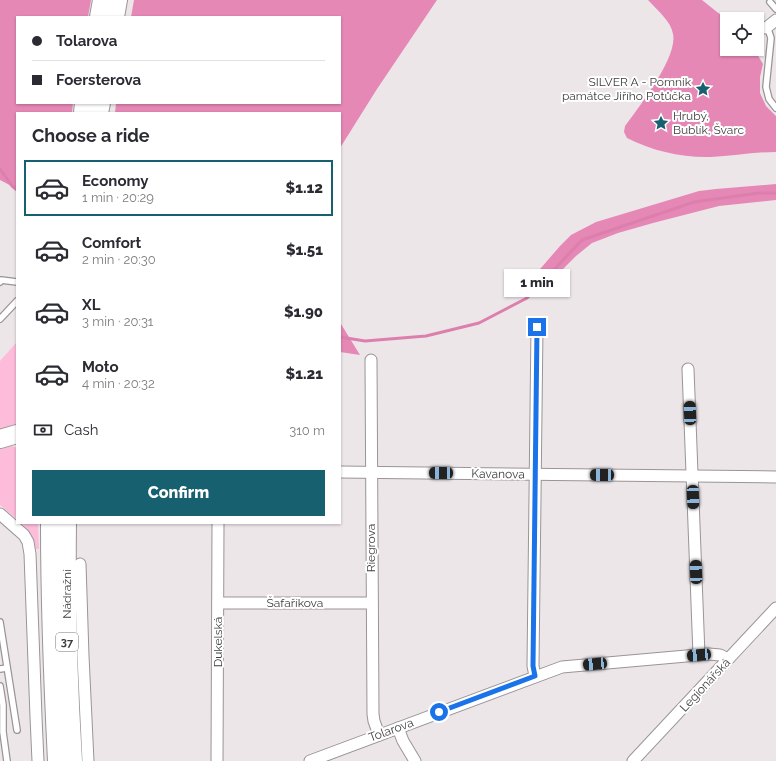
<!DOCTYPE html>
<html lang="en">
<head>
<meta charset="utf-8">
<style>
  :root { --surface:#fff; --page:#f2f2f3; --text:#2b2b33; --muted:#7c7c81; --line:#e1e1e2; --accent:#17606f }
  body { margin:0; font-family:Raleway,sans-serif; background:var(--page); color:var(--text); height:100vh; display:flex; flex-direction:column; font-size:15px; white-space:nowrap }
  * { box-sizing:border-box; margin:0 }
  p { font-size:13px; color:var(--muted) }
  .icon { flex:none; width:22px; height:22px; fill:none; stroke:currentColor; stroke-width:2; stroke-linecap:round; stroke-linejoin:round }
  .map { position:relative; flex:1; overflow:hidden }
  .sheet { position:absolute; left:16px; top:112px; width:325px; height:412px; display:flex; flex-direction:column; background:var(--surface); border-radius:0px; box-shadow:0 1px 3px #0004 }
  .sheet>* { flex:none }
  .banner { position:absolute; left:16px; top:16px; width:325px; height:88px; border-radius:0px; box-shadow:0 1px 3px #0004; display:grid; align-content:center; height:88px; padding:0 16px; background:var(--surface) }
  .buttons { position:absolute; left:720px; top:12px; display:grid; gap:8px }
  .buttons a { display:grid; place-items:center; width:44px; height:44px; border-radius:0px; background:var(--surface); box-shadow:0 1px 3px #0004; font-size:20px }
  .end { position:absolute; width:18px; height:18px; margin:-9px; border:5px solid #1a73e8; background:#fff; box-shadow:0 0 0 2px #fff }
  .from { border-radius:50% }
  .bubble { position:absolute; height:28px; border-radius:0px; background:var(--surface); box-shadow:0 1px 3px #0004; font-size:13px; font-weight:800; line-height:28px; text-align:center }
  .car { position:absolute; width:12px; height:24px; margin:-12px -6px; border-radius:5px; box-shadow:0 0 3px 1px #0007; background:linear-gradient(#222 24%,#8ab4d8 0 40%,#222 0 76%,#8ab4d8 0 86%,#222 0) }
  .banner b { display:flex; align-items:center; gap:14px; height:38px; font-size:15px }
  .banner b+b { border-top:1px solid var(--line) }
  .banner i { width:10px; height:10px; background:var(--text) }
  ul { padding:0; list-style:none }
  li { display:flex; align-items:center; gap:12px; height:56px; margin:0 8px 6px; padding:0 8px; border:2px solid transparent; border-radius:0px }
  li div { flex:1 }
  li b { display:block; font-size:15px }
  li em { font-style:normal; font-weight:800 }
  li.on { border-color:var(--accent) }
  li>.icon { width:36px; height:36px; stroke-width:1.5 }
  h2 { padding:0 16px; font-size:18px; line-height:48px }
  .pay { display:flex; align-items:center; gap:10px; height:44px; padding:0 16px; font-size:15px }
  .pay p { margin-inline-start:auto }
  .primary-button { display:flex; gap:8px; margin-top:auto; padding:8px 16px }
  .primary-button a { flex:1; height:46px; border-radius:0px; background:var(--accent); color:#fff; font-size:16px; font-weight:800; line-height:46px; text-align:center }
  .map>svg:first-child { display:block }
</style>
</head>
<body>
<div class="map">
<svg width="776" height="761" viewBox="0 0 776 761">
  <rect width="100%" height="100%" fill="#ede6e9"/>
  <g fill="#fdbcda">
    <polygon points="17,342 17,430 0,433 0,361"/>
    <polygon points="12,446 17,448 17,519 0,505 0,447"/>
    <path d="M21,523H38L39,549H36C34,540 29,529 21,523Z"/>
  </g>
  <g fill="#e688b6">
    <polygon points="0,0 91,0 88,17 17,17 17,103 73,103 72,113 17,113 17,189 0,180"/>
    <polygon points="134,0 437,0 377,89 340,148 340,113 115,113 116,103 340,103 340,17 131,17"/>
    <path d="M648,0H702L727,20V49H754L763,64L760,77V93L766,106L776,116V152C754,152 733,156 711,157C683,158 652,151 627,138L624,132L625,126C639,107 678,57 673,34C671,21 657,10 648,0Z"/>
    <polygon points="776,184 776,200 719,206 653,223 618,233 592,243 576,256 559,273 517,291 534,276 560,246 571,235 596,222 699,191 716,189"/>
    <polygon points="340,324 341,324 360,355 340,352"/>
  </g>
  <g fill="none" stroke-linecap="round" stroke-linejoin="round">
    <g stroke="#dc7fad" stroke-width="3">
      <polyline points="0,169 12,186 17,190"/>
      <polyline points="340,337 365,341 426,336 479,323 527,298 582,240 694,202 759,193 776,193"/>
    </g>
    <g stroke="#9a9496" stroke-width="8">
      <g id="service">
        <polyline points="770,2 776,9"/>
        <polyline points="766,28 769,32 771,38 766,87 769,99 776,108"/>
        <polyline points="0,282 1,280 17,282"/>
        <polyline points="0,319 17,301"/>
        <polyline points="0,622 17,730"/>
        <polyline points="0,669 7,668"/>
        <polyline points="0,686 3,705 3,732 7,761"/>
      </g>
    </g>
    <g stroke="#9a9496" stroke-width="13">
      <g id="minor">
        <polyline points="766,28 776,20"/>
        <polyline points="371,360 373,714 374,721 379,735"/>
        <polyline points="688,369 699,655"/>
        <polyline points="340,472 776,477"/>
        <polyline points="0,514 24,535 28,542 30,554 36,717 38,761"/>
        <polyline points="80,564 83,656 88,761"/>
        <polyline points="218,603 372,603"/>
        <polyline points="535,676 533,666 537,327"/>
        <polyline points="398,728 403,741 415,761"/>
        <polyline points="217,761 218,523"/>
        <polyline points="310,761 562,667 709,654 720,655 728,659"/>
        <polyline points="633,761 776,608"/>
      </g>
    </g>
    <g stroke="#9a9496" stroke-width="20">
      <g id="primary">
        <polyline points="99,17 102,0"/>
        <polyline points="115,17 118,0"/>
        <polyline points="83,113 84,103"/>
        <polyline points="99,113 101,103"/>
        <polyline points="0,439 17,434"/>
        <path d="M50,523C50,602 53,682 57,761"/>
        <path d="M67,523C66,602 68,682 73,761"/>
      </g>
    </g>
    <use href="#service" stroke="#fff" stroke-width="5.5"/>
    <use href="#minor" stroke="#fff" stroke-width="11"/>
    <use href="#primary" stroke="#fff" stroke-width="18"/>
  </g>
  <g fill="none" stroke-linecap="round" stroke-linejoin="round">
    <polyline stroke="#1a73e8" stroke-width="5" points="439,712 535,676 533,666 537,327"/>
  </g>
  <defs>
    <g id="sight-bare" transform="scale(1.2)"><path d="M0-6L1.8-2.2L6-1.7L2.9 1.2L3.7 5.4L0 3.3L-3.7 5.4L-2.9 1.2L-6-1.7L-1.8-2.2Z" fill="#17606f" stroke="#fff" stroke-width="2.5" paint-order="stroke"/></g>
  </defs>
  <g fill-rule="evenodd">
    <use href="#sight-bare" x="703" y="89"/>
    <use href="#sight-bare" x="661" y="123"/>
  </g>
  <g text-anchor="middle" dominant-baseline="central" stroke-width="4" stroke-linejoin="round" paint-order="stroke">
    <rect fill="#fff" stroke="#797677" stroke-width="1" x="56" y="633" width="22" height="18" rx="3"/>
    <g font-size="11" font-weight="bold" fill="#3f3c3d">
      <text x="67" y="642">37</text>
    </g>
    <g font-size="12" fill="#3f3c3d" stroke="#fff" text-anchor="end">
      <text x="691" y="82">SILVER A - Pomnik<tspan x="691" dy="14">památce Jiřího Potůčka</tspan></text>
      <text x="673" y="116" text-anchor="start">Hrubý,<tspan x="673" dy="14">Bublík, Švarc</tspan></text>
    </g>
    <g font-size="12" fill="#3f3c3d" stroke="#fff">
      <text transform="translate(498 474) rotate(1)">Kavanova</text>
      <text transform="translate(371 548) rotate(-90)">Riegrova</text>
      <text transform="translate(67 594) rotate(-90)">Nádražní</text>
      <text x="295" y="603">Šafaříkova</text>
      <text transform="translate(218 642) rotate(-90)">Dukelská</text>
      <text transform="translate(705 685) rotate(-47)">Legionářská</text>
      <text transform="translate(391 730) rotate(-20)">Tolarova</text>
    </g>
  </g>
</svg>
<div class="buttons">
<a><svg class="icon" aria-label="locate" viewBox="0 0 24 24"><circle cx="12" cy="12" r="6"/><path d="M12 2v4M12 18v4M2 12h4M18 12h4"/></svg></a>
</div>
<i class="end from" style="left:439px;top:712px"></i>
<i class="end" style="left:537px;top:327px"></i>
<div class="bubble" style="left:504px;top:269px;width:66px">1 min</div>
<i class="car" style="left:690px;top:413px;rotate:358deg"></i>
<i class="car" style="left:441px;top:473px;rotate:270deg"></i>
<i class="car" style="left:602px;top:475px;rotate:270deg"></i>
<i class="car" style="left:693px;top:497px;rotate:178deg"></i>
<i class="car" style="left:696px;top:572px;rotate:358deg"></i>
<i class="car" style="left:699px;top:655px;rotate:265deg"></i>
<i class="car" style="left:595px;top:664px;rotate:265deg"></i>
<div class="banner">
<b><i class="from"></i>Tolarova</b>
<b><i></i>Foersterova</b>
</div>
<section class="sheet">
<h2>Choose a ride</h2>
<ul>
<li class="on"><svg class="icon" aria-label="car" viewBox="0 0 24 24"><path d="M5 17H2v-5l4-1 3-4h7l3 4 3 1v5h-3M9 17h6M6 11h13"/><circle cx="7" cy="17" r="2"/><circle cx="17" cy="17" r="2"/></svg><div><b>Economy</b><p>1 min · 20:29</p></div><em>$1.12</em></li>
<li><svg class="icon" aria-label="car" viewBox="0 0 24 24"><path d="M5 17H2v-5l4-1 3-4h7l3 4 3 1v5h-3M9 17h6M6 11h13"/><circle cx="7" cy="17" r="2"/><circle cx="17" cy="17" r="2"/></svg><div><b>Comfort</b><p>2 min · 20:30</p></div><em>$1.51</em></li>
<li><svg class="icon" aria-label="car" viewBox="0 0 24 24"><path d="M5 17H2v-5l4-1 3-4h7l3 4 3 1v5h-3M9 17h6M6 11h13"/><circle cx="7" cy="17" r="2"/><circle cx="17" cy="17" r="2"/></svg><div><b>XL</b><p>3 min · 20:31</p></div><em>$1.90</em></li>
<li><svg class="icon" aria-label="car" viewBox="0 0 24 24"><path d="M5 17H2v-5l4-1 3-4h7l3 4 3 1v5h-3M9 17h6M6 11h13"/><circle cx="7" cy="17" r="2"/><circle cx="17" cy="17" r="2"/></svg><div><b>Moto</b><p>4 min · 20:32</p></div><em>$1.21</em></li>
</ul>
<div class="pay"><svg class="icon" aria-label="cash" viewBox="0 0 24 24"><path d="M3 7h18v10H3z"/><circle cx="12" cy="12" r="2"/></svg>Cash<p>310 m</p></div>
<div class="primary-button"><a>Confirm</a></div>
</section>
</div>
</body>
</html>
